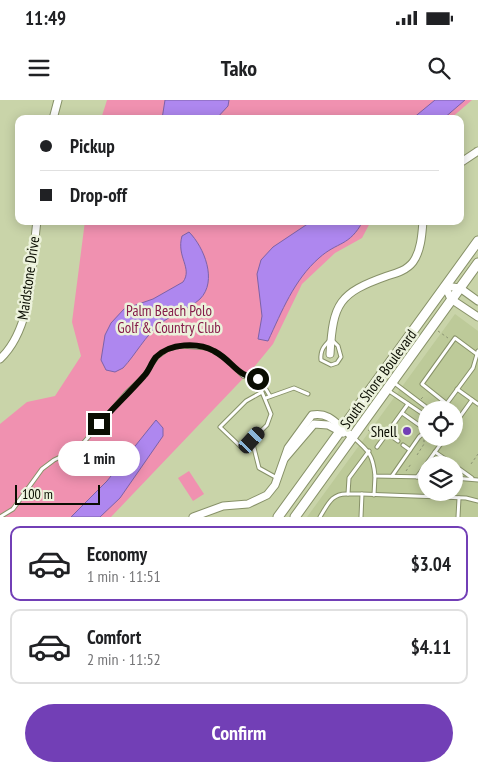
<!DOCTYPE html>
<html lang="en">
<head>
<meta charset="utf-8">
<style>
  :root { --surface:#fff; --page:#f2f2f2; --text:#202124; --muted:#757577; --line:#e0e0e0; --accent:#723fb6 }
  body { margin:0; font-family:"PT Sans Narrow",sans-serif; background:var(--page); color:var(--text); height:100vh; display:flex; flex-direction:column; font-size:19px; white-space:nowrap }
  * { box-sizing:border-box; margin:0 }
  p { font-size:16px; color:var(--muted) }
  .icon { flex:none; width:28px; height:28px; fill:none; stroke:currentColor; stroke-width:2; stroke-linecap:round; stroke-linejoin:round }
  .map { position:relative; height:417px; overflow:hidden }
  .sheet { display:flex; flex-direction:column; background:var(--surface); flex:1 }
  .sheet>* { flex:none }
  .guide { position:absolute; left:15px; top:15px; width:449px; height:110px; border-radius:10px; box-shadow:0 2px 12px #0003; display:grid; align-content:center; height:110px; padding:0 25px; background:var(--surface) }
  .fabs { position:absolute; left:418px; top:301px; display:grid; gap:10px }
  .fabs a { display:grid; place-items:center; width:45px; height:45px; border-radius:50%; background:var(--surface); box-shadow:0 2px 12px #0003; font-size:25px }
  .scale { position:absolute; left:15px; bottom:12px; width:85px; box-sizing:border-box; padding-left:5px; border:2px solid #0a0d02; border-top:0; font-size:14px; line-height:18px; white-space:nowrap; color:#0a0d02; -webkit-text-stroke:4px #ecf2dc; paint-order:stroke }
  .end { position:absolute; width:22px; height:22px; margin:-11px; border:6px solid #0a0d02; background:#fff; box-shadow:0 0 0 2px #fff }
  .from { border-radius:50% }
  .bubble { position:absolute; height:35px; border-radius:18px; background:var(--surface); box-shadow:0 2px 12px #0003; font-size:16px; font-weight:600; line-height:35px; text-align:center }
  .car { position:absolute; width:15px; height:30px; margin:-15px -8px; border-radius:6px; box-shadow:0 0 4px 1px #0007; background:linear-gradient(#222 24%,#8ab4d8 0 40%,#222 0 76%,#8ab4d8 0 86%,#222 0) }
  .guide b { display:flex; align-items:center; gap:18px; height:48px; font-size:19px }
  .guide b+b { border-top:1px solid var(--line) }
  .guide i { width:12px; height:12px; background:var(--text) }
  ul { padding:9px 0 0; list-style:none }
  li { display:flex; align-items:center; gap:15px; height:75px; margin:0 10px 8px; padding:0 15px; border:2px solid var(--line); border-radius:10px }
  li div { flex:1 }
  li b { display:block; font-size:19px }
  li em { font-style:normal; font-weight:600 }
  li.on { border-color:var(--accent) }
  li>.icon { width:45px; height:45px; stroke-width:1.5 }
  .cta { display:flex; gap:10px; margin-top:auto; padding:10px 25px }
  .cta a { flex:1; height:58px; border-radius:30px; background:var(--accent); color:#fff; font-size:20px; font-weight:600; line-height:58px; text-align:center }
  .status { display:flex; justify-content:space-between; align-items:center; height:35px; padding:0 25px; background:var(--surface); direction:ltr }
  .status svg { height:14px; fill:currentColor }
  header { display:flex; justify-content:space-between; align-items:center; height:65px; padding:0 25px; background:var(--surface); font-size:22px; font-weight:600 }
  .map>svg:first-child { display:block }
</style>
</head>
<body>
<div class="status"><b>11:49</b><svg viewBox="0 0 49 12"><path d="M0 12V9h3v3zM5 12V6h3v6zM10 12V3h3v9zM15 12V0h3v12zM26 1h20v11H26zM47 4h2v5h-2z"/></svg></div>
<header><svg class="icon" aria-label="menu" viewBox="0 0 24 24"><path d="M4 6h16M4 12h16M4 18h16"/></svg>Tako<svg class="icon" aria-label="search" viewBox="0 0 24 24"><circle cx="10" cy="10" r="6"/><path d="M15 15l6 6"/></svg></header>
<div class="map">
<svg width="478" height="417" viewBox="0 0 478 417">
  <rect width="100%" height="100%" fill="#c9d4a9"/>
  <path fill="#bdca99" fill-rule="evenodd" d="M455,214L478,231V417H307ZM426,310H454V338H426ZM426,365H454V392H426Z"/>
  <g fill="#f091b0">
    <polygon points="107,0 472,0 450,19 101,19"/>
    <polygon points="85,121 371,121 362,138 335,153 302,184 273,244 255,266 111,417 0,417 0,324 27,302 55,296 81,256 72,222"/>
    <polygon points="189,371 204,394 193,401 178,378"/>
  </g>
  <g fill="#ae87ef" stroke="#7d62a8">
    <polygon points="165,0 229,0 228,6 216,19 162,19"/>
    <polygon points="435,0 465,0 443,19 412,19"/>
    <path d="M312,121H363C349,147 338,141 319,158C294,180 282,211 268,241L258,239L262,216L257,174L261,160L273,147Z"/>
    <path d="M189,132C204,147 218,181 200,199C188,210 172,214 160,224C145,236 136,254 123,268L115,272L106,270L101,260L105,235L111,223L124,209L153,199L183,182C193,168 176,157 182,136Z"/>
    <polygon points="156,320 163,328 163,336 120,398 100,417 71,417 107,381"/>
  </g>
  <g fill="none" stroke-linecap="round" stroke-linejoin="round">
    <g stroke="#879168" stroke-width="5">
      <g id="service">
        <path d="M331,239L338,246L341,257L337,263L331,265L321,260C320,250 324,246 331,239Z"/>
        <polyline points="393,282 430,310"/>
        <polyline points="457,289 478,304"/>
        <polyline points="389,291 426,316"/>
        <polyline points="266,298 294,288 308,294"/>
        <polyline points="447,304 422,284 455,238 478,255"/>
        <polyline points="442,310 473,268 478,251"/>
        <polyline points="402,313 426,330"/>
        <polyline points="454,325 472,300"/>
        <polyline points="387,333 398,341"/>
        <path d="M353,337C369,351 373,355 375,376L426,377"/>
        <polyline points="252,340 241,347 220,327 246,301 262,292 271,314 267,325 252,340 259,368 277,378"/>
        <polyline points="403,345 410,350"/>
        <polyline points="377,347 408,304"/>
        <polyline points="435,352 445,338"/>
        <polyline points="454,365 472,378"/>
        <polyline points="392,376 419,337 426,331"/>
        <polyline points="417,377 435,352 454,365"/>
        <polyline points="454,378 478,380"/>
        <polyline points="362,394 466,398 478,401"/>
        <polyline points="374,395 375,376"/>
        <polyline points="0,417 13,409 42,369 54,360 79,348 126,293 143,277 157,257 168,249 181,246 208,248 224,257 243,276 261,281 270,296"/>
        <path d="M320,417C328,404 332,393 348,394"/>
        <polyline points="361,417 362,394 348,394 349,378 369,351"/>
        <polyline points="458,417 459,398"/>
      </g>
    </g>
    <g stroke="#879168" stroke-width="9">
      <g id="minor">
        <polyline points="53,19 58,0"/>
        <polyline points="460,63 478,51"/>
        <polyline points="445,186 451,199 478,217"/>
        <polyline points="445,186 460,188 478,201"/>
        <path d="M330,254C333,203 339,193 387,176C397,173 407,170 413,162C421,151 422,134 423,121"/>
        <path d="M0,259C34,227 31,165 37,121"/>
        <polyline points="285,358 314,324 328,325 343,333"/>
        <path d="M193,417L223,406L248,404L267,395L275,385L288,348L312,315C331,311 339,328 353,337"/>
      </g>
    </g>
    <g stroke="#879168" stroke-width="11">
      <g id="tertiary">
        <polyline points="278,417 478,141"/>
        <polyline points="295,417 478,163"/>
      </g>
    </g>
    <g stroke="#8d9574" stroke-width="1" stroke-dasharray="2.5 2.5" stroke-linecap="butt">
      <polyline points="438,231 448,238"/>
      <polyline points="421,299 424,296"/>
      <polyline points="368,330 374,334"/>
      <polyline points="417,355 424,344 424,339"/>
      <polyline points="471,364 478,354"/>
      <polyline points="406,371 411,364"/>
    </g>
    <use href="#service" stroke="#fff" stroke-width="3"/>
    <use href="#minor" stroke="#fff" stroke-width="7"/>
    <use href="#tertiary" stroke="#fff" stroke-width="9"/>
  </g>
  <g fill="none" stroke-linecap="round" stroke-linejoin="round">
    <path stroke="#0a0d02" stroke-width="6" d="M99,324C113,308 129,293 144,276C149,271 151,263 156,257C170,243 198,242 214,251C233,261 236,276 258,279"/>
  </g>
  <circle fill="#723fb6" stroke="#ecf2dc" stroke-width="2" cx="407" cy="331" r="5"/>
  <g text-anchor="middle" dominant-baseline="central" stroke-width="5" stroke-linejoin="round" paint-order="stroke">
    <g font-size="15" fill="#0a0d02" stroke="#ecf2dc">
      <text transform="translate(28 178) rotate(-82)">Maidstone Drive</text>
      <text transform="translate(378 279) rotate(-54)">South Shore Boulevard</text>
    </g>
    <g font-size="15" fill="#861c4a" stroke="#ecf2dc">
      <text x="169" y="210">Palm Beach Polo<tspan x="169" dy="17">Golf &amp; Country Club</tspan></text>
    </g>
    <g font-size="15" fill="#0a0d02" stroke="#ecf2dc" text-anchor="end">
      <text x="397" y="331">Shell</text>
    </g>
  </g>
</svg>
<div class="fabs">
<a><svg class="icon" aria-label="locate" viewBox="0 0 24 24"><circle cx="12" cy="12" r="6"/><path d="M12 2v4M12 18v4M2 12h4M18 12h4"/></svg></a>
<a><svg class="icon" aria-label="layers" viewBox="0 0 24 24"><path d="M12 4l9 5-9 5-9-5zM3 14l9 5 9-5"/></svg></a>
</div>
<div class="scale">100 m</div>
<i class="end from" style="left:258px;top:279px"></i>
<i class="end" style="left:99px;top:324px"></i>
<div class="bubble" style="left:58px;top:341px;width:82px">1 min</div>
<i class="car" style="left:252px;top:340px;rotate:43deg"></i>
<div class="guide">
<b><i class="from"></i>Pickup</b>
<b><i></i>Drop-off</b>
</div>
</div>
<section class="sheet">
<ul>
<li class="on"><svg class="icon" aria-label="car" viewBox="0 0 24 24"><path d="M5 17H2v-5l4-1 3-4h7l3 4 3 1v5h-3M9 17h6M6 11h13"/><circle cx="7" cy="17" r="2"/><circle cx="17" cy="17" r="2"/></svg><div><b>Economy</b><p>1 min · 11:51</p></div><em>$3.04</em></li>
<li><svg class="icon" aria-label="car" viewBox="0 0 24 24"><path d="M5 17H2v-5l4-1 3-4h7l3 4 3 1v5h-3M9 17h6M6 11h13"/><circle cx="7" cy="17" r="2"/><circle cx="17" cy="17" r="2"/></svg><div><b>Comfort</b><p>2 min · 11:52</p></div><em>$4.11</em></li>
</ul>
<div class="cta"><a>Confirm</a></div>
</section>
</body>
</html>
